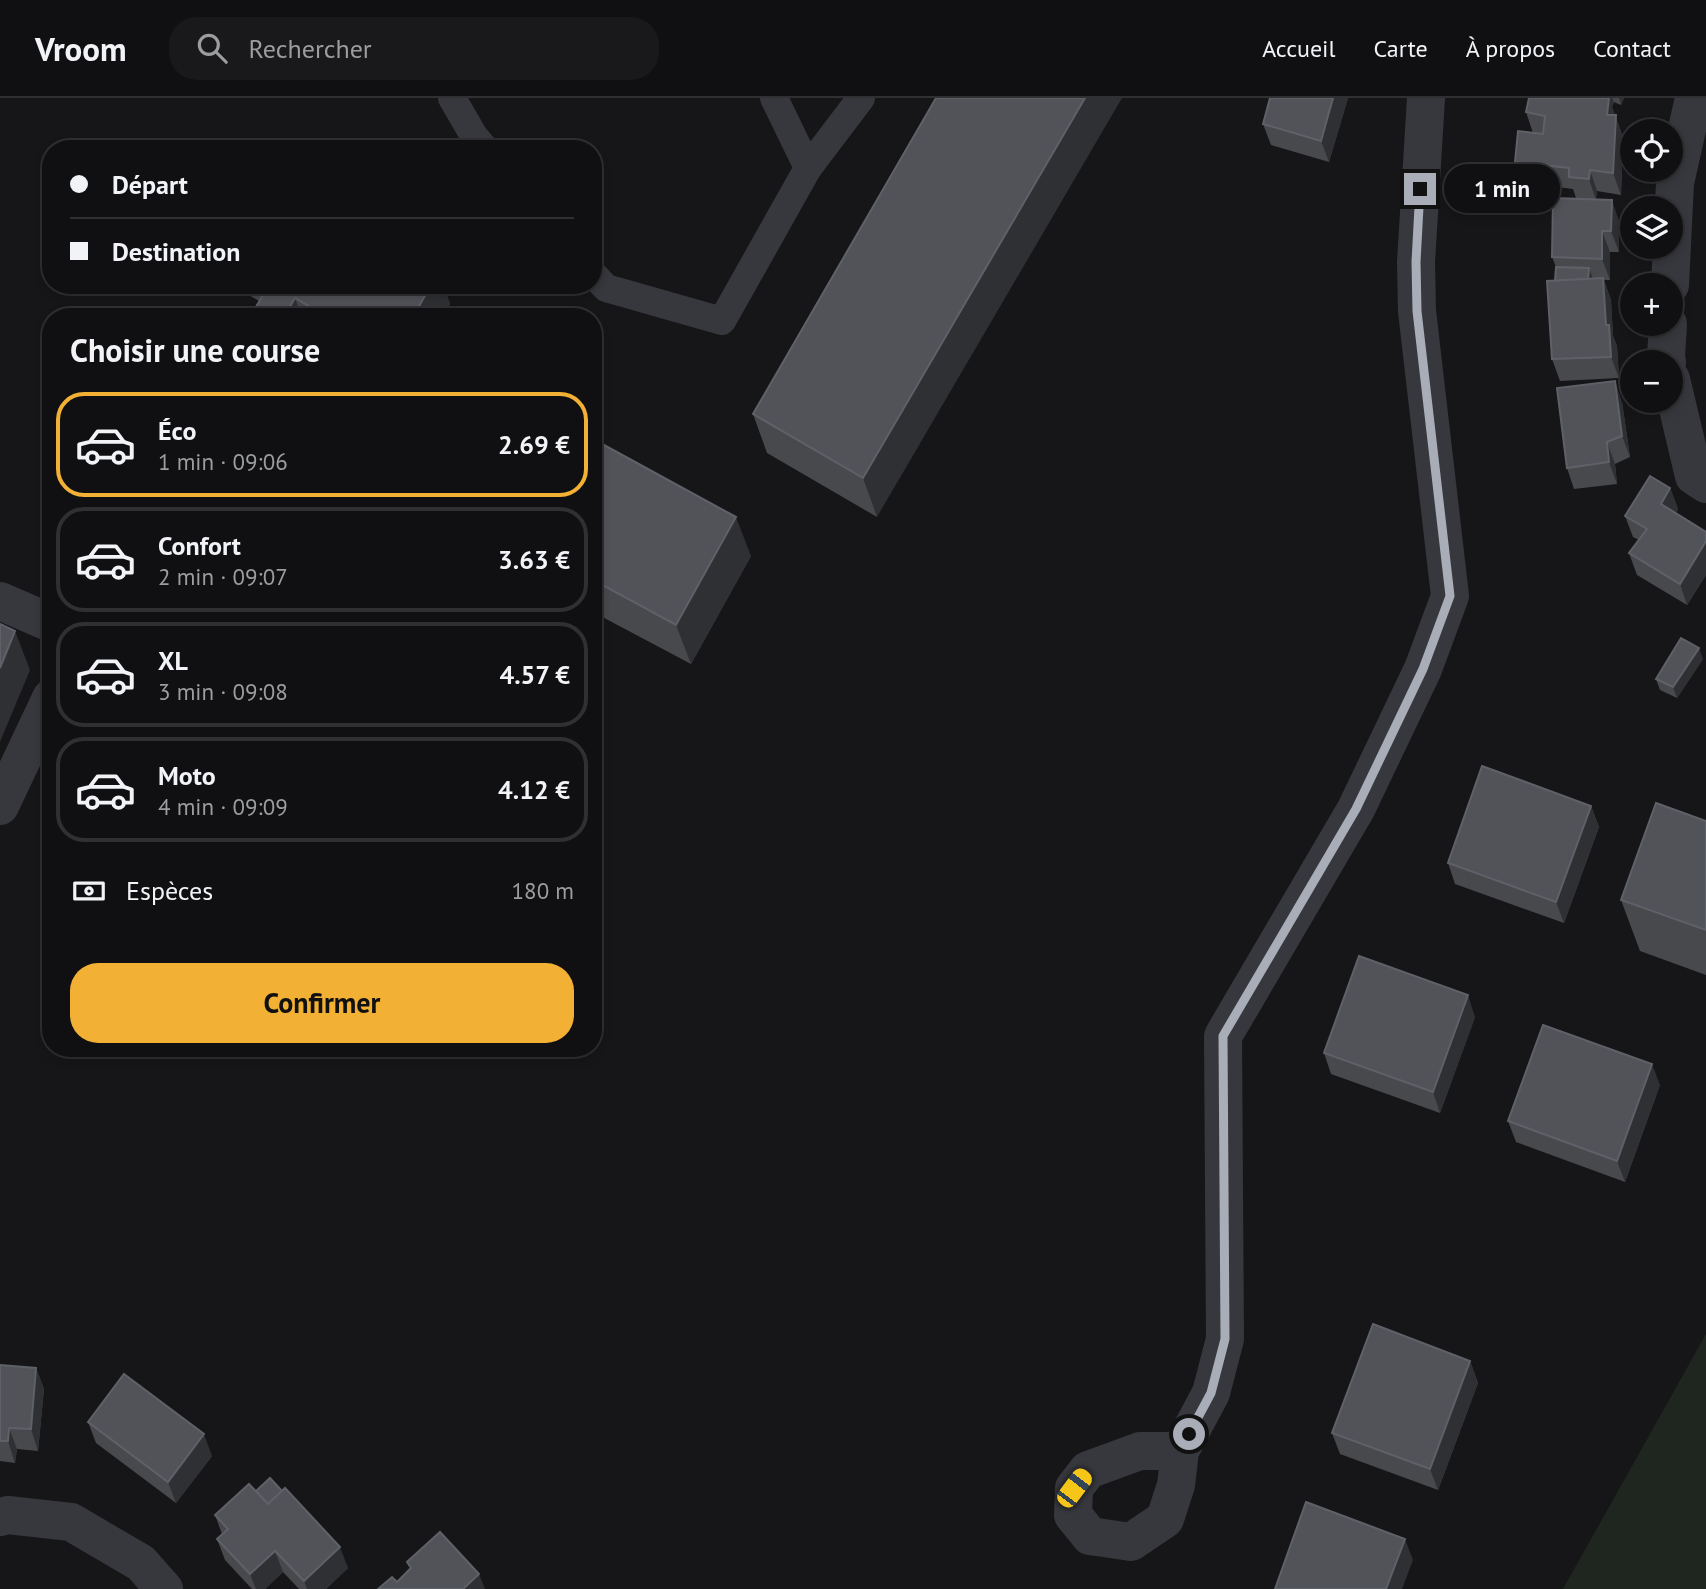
<!DOCTYPE html>
<html lang="fr">
<head>
<meta charset="utf-8">
<style>
  :root { --surface:#101012; --page:#19191b; --text:#f1f3f6; --muted:#9c9d9f; --line:#303032; --accent:#f2b134 }
  body { margin:0; font-family:"PT Sans",sans-serif; background:var(--page); color:var(--text); height:100vh; display:flex; flex-direction:column; font-size:26px; white-space:nowrap }
  * { box-sizing:border-box; margin:0 }
  p { font-size:23px; color:var(--muted) }
  .icon { flex:none; width:38px; height:38px; fill:none; stroke:currentColor; stroke-width:2; stroke-linecap:round; stroke-linejoin:round }
  .map { position:relative; flex:1; overflow:hidden }
  .sheet { position:absolute; left:42px; top:210px; width:560px; height:749px; display:flex; flex-direction:column; background:var(--surface); border-radius:28px; box-shadow:0 4px 10px #0003,0 0 0 2px var(--line) }
  .sheet>* { flex:none }
  .top-card { position:absolute; left:42px; top:42px; width:560px; height:154px; border-radius:28px; box-shadow:0 4px 10px #0003,0 0 0 2px var(--line); display:grid; align-content:center; height:154px; padding:0 28px; background:var(--surface) }
  .tools { position:absolute; left:1620px; top:21px; display:grid; gap:14px }
  .tools a { display:grid; place-items:center; width:63px; height:63px; border-radius:50%; background:var(--surface); box-shadow:0 4px 10px #0003,0 0 0 2px var(--line); font-size:35px }
  .end { position:absolute; width:32px; height:32px; margin:-16px; border:9px solid #a8adb8; background:#111; box-shadow:0 0 0 4px #111 }
  .from { border-radius:50% }
  .bubble { position:absolute; height:49px; border-radius:24px; background:var(--surface); box-shadow:0 4px 10px #0003,0 0 0 2px var(--line); font-size:23px; font-weight:700; line-height:49px; text-align:center }
  .car { position:absolute; width:21px; height:42px; margin:-21px -10px; border-radius:9px; box-shadow:0 0 5px 2px #0007; background:linear-gradient(#f5c518 24%,#345 0 40%,#f5c518 0 76%,#345 0 86%,#f5c518 0) }
  .top-card b { display:flex; align-items:center; gap:24px; height:66px; font-size:26px }
  .top-card b+b { border-top:2px solid var(--line) }
  .top-card i { width:18px; height:18px; background:var(--text) }
  ul { padding:0; list-style:none }
  li { display:flex; align-items:center; gap:21px; height:105px; margin:0 14px 10px; padding:0 14px; border:4px solid var(--line); border-radius:28px }
  li div { flex:1 }
  li b { display:block; font-size:26px }
  li em { font-style:normal; font-weight:700 }
  li.selected { border-color:var(--accent) }
  li>.icon { width:63px; height:63px; stroke-width:1.5 }
  h2 { padding:0 28px; font-size:32px; line-height:84px }
  .pay { display:flex; align-items:center; gap:18px; height:77px; padding:0 28px; font-size:26px }
  .pay p { margin-inline-start:auto }
  .primary-button { display:flex; gap:14px; margin-top:auto; padding:14px 28px }
  .primary-button a { flex:1; height:80px; border-radius:28px; background:var(--accent); color:#111; font-size:28px; font-weight:700; line-height:80px; text-align:center }
  header { display:flex; align-items:center; gap:42px; box-sizing:border-box; height:98px; padding:0 35px; background:var(--surface); border-bottom:2px solid var(--line) }
  header strong { font-size:33px }
  nav { display:flex; gap:38px; margin-inline-start:auto; font-size:24px }
  .search { width:490px; height:63px; background:var(--page); display:flex; align-items:center; gap:18px; box-sizing:border-box; padding:0 24px; border-radius:28px; color:var(--muted); font-size:26px }
  .map>svg:first-child { display:block }
</style>
</head>
<body>
<header>
<strong>Vroom</strong>
<div class="search"><svg class="icon" aria-label="search" viewBox="0 0 24 24"><circle cx="10" cy="10" r="6"/><path d="M15 15l6 6"/></svg>Rechercher</div>
<nav><a>Accueil</a><a>Carte</a><a>À propos</a><a>Contact</a></nav>
</header>
<div class="map">
<svg width="1706" height="1491" viewBox="0 0 1706 1491">
  <rect width="100%" height="100%" fill="#161618"/>
  <polygon fill="#1e261f" points="1706,1236 1706,1491 1563,1491"/>
  <g fill="none" stroke-linecap="round" stroke-linejoin="round">
    <g stroke="#37383d" stroke-width="28">
      <polyline points="452,0 474,38 485,51"/>
      <polyline points="808,70 861,0"/>
      <polyline points="593,176 606,190 722,223 808,70 774,0"/>
    </g>
    <g stroke="#37383d" stroke-width="38">
      <polyline points="1670,187 1675,85 1694,0"/>
      <polyline points="1667,264 1666,258 1668,226"/>
      <polyline points="1671,281 1694,378 1706,386"/>
      <polyline points="0,503 51,525"/>
      <polyline points="0,708 51,600"/>
      <polyline points="1180,1353 1140,1353 1088,1372 1074,1390 1073,1417 1090,1438 1131,1444 1165,1421 1176,1387 1180,1353 1211,1295 1225,1241 1223,938 1356,711 1423,571 1450,498 1417,213 1416,164 1426,0"/>
      <polyline points="0,1419 8,1417 71,1424 141,1465 164,1491"/>
    </g>
  </g>
  <g fill="#47494d">
    <polygon points="936,0 877,419 767,355 753,316"/>
    <polygon points="1348,0 1329,64 1271,47 1263,26"/>
    <polygon points="1529,0 1624,0 1621,7 1614,4 1612,9 1623,39 1621,97 1597,93 1596,101 1619,123 1619,154 1610,154 1610,182 1604,182 1611,202 1613,238 1617,248 1619,280 1560,283 1552,261 1556,169 1552,159 1587,101 1576,100 1573,91 1523,85 1515,64 1533,35 1526,14"/>
    <polygon points="232,187 443,187 450,206 442,219 255,219 253,214 259,203"/>
    <polygon points="1622,304 1630,359 1615,366 1617,386 1574,391 1567,370"/>
    <polygon points="593,341 751,458 691,566 593,514"/>
    <polygon points="1670,390 1678,411 1676,415 1706,434 1706,477 1687,507 1637,477 1629,455 1639,442 1633,439 1625,418"/>
    <polygon points="1703,561 1677,600 1660,592 1656,581"/>
    <polygon points="1591,708 1599,729 1564,825 1455,786 1448,765"/>
    <polygon points="1706,723 1706,877 1640,853 1621,802"/>
    <polygon points="1475,919 1440,1015 1331,976 1324,955"/>
    <polygon points="1660,987 1625,1084 1516,1044 1508,1023"/>
    <polygon points="1470,1263 1478,1285 1438,1392 1340,1356 1332,1335"/>
    <polygon points="0,1267 36,1270 44,1291 38,1353 17,1351 15,1365 0,1363"/>
    <polygon points="88,1324 212,1358 176,1405 96,1345"/>
    <polygon points="256,1393 348,1470 326,1491 299,1491 283,1474 265,1491 252,1491 225,1462 217,1441 222,1436 215,1417"/>
  </g>
  <g fill="#2f3033">
    <polygon points="1085,0 1122,0 877,419 863,380"/>
    <polygon points="1333,0 1348,0 1329,64 1321,43"/>
    <polygon points="1603,0 1612,0 1614,4 1612,9 1623,39 1621,97 1613,75 1607,17"/>
    <polygon points="1619,0 1624,0 1621,7"/>
    <polygon points="1590,72 1597,93 1596,102 1589,81"/>
    <polygon points="1612,102 1619,123 1619,154 1611,133"/>
    <polygon points="1602,133 1610,154 1610,182 1602,161"/>
    <polygon points="1589,170 1593,181 1588,188"/>
    <polygon points="1603,180 1611,202 1613,238 1617,248 1619,280 1611,259 1606,227"/>
    <polygon points="431,187 443,187 450,206 442,219 413,219"/>
    <polygon points="295,200 302,219 284,219"/>
    <polygon points="1615,283 1622,304 1630,359 1622,338"/>
    <polygon points="1607,344 1615,366 1617,386 1609,364"/>
    <polygon points="1670,390 1678,411 1669,427 1661,406"/>
    <polygon points="736,419 751,458 691,566 676,527"/>
    <polygon points="1706,443 1706,477 1687,507 1680,486"/>
    <polygon points="15,533 30,572 0,644 0,570"/>
    <polygon points="1699,550 1703,561 1677,600 1673,589"/>
    <polygon points="1591,708 1599,729 1564,825 1556,804"/>
    <polygon points="1468,897 1475,919 1440,1015 1433,994"/>
    <polygon points="1652,966 1660,987 1625,1084 1617,1063"/>
    <polygon points="1470,1263 1478,1285 1438,1392 1430,1371"/>
    <polygon points="36,1270 44,1291 38,1353 31,1331"/>
    <polygon points="9,1330 17,1351 15,1365 8,1343"/>
    <polygon points="204,1336 212,1358 176,1405 168,1384"/>
    <polygon points="1405,1441 1413,1462 1402,1491 1386,1491"/>
    <polygon points="340,1449 348,1470 326,1491 307,1491 304,1483"/>
    <polygon points="275,1453 283,1474 265,1491 256,1491 250,1476"/>
    <polygon points="479,1476 485,1491 463,1491"/>
  </g>
  <g fill="#525359" stroke="#5f6168" stroke-width="2">
    <polygon points="936,0 1085,0 863,380 753,316"/>
    <polygon points="1270,0 1333,0 1321,43 1263,26"/>
    <polygon points="1529,0 1609,0 1607,17 1616,17 1613,75 1590,72 1589,81 1569,79 1569,70 1515,64 1518,33 1543,36 1545,18 1526,14"/>
    <polygon points="1553,100 1612,102 1611,133 1602,133 1602,161 1552,159"/>
    <polygon points="1556,169 1589,170 1588,181 1555,183"/>
    <polygon points="1603,180 1606,227 1609,227 1611,259 1552,261 1547,183"/>
    <polygon points="269,187 431,187 413,219 327,219 295,200 284,219 261,219 253,214"/>
    <polygon points="1615,283 1622,338 1607,344 1609,364 1567,370 1557,290"/>
    <polygon points="593,341 736,419 676,527 593,482"/>
    <polygon points="1650,378 1670,390 1661,406 1706,434 1706,443 1680,486 1629,455 1647,431 1625,418"/>
    <polygon points="0,526 15,533 0,570"/>
    <polygon points="1681,540 1699,550 1673,589 1656,581"/>
    <polygon points="1482,668 1591,708 1556,804 1448,765"/>
    <polygon points="1656,705 1706,723 1706,832 1621,802"/>
    <polygon points="1359,858 1468,897 1433,994 1324,955"/>
    <polygon points="1543,927 1652,966 1617,1063 1508,1023"/>
    <polygon points="1373,1226 1470,1263 1430,1371 1332,1335"/>
    <polygon points="0,1267 36,1270 31,1331 9,1330 8,1343 0,1343"/>
    <polygon points="124,1276 204,1336 168,1384 88,1324"/>
    <polygon points="270,1380 282,1393 268,1406 256,1393"/>
    <polygon points="249,1386 268,1406 285,1390 340,1449 304,1483 275,1453 250,1476 217,1441 228,1431 215,1417"/>
    <polygon points="1306,1404 1405,1441 1386,1491 1275,1491"/>
    <polygon points="440,1434 479,1476 463,1491 378,1491 392,1479 397,1484 411,1470 407,1464"/>
  </g>
  <g fill="none" stroke-linecap="round" stroke-linejoin="round">
    <polyline stroke="#a8adb8" stroke-width="9" points="1189,1336 1211,1295 1225,1241 1223,938 1356,711 1423,571 1450,498 1417,213 1416,164 1420,91"/>
  </g>
</svg>
<div class="tools">
<a><svg class="icon" aria-label="locate" viewBox="0 0 24 24"><circle cx="12" cy="12" r="6"/><path d="M12 2v4M12 18v4M2 12h4M18 12h4"/></svg></a>
<a><svg class="icon" aria-label="layers" viewBox="0 0 24 24"><path d="M12 4l9 5-9 5-9-5zM3 14l9 5 9-5"/></svg></a>
<a>+</a>
<a>−</a>
</div>
<i class="end from" style="left:1189px;top:1336px"></i>
<i class="end" style="left:1420px;top:91px"></i>
<div class="bubble" style="left:1444px;top:66px;width:116px">1 min</div>
<i class="car" style="left:1074px;top:1390px;rotate:37deg"></i>
<div class="top-card">
<b><i class="from"></i>Départ</b>
<b><i></i>Destination</b>
</div>
<section class="sheet">
<h2>Choisir une course</h2>
<ul>
<li class="selected"><svg class="icon" aria-label="car" viewBox="0 0 24 24"><path d="M5 17H2v-5l4-1 3-4h7l3 4 3 1v5h-3M9 17h6M6 11h13"/><circle cx="7" cy="17" r="2"/><circle cx="17" cy="17" r="2"/></svg><div><b>Éco</b><p>1 min · 09:06</p></div><em>2.69 €</em></li>
<li><svg class="icon" aria-label="car" viewBox="0 0 24 24"><path d="M5 17H2v-5l4-1 3-4h7l3 4 3 1v5h-3M9 17h6M6 11h13"/><circle cx="7" cy="17" r="2"/><circle cx="17" cy="17" r="2"/></svg><div><b>Confort</b><p>2 min · 09:07</p></div><em>3.63 €</em></li>
<li><svg class="icon" aria-label="car" viewBox="0 0 24 24"><path d="M5 17H2v-5l4-1 3-4h7l3 4 3 1v5h-3M9 17h6M6 11h13"/><circle cx="7" cy="17" r="2"/><circle cx="17" cy="17" r="2"/></svg><div><b>XL</b><p>3 min · 09:08</p></div><em>4.57 €</em></li>
<li><svg class="icon" aria-label="car" viewBox="0 0 24 24"><path d="M5 17H2v-5l4-1 3-4h7l3 4 3 1v5h-3M9 17h6M6 11h13"/><circle cx="7" cy="17" r="2"/><circle cx="17" cy="17" r="2"/></svg><div><b>Moto</b><p>4 min · 09:09</p></div><em>4.12 €</em></li>
</ul>
<div class="pay"><svg class="icon" aria-label="cash" viewBox="0 0 24 24"><path d="M3 7h18v10H3z"/><circle cx="12" cy="12" r="2"/></svg>Espèces<p>180 m</p></div>
<div class="primary-button"><a>Confirmer</a></div>
</section>
</div>
</body>
</html>
